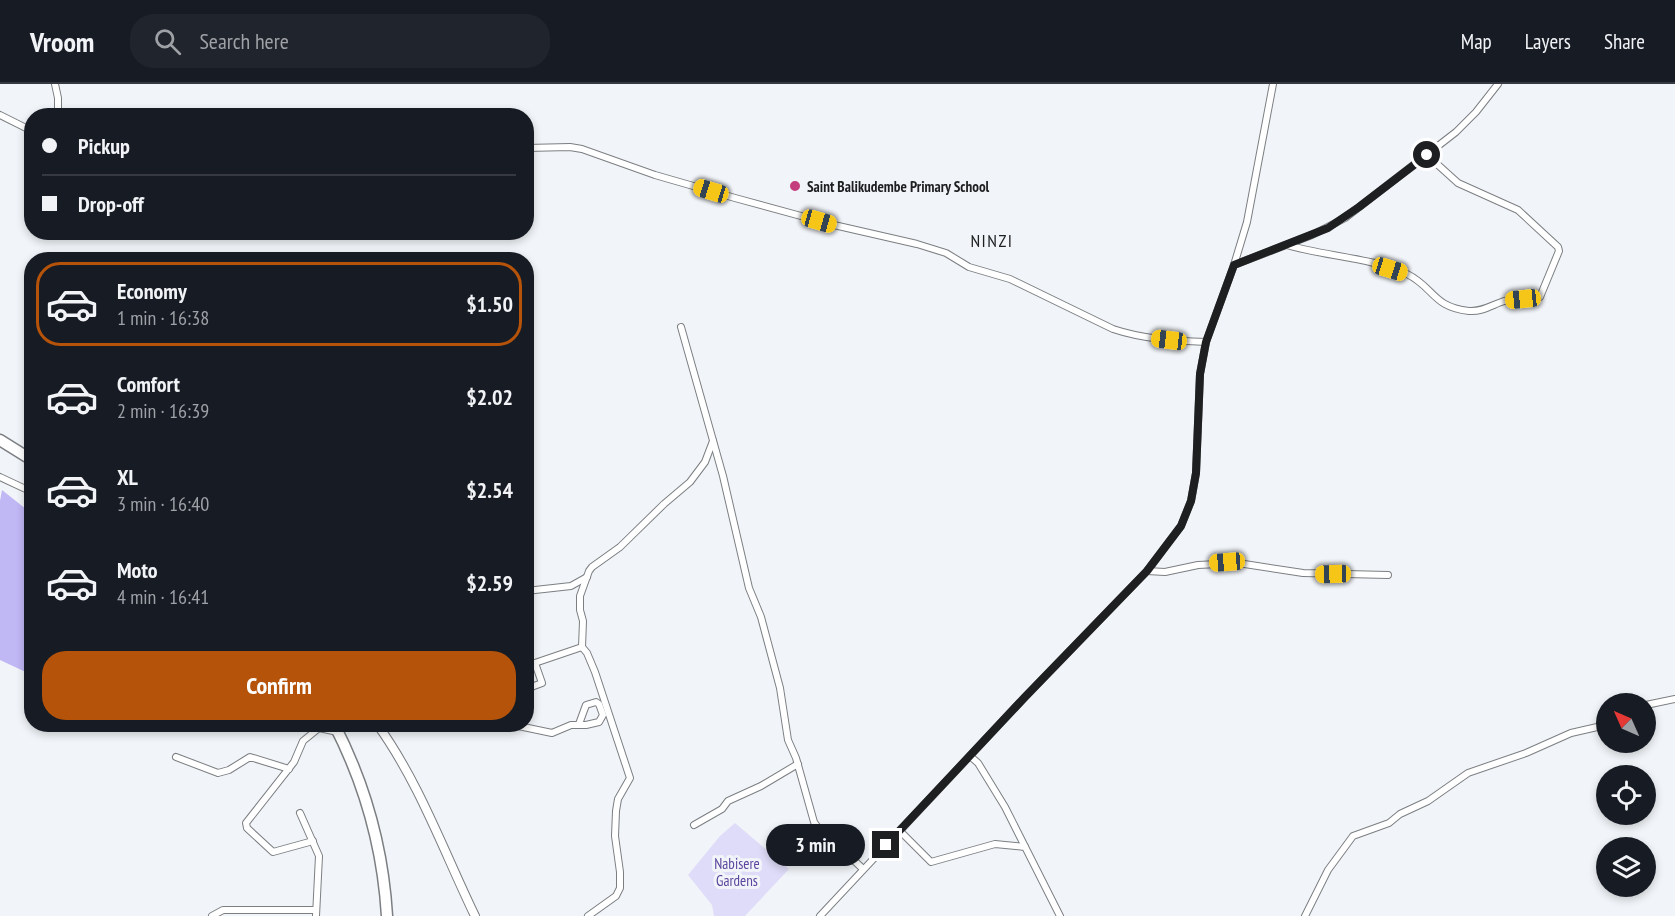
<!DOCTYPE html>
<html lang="en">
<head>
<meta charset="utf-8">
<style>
  :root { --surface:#171b24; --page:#20242c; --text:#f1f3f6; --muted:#9ea1a6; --line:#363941; --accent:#b45309 }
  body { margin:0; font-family:"PT Sans Narrow",sans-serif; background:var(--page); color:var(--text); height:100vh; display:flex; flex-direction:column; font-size:22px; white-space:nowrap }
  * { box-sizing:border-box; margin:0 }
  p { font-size:20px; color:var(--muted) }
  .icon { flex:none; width:33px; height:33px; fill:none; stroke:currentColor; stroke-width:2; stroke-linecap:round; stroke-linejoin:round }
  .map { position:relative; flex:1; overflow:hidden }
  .details { position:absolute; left:24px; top:168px; width:510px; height:480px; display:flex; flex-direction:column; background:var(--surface); border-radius:24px; box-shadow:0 3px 9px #0003 }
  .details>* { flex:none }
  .banner { position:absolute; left:24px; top:24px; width:510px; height:132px; border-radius:24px; box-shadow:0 3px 9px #0003; display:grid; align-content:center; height:132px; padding:0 18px; background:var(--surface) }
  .needle { width:39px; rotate:315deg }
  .fabs { position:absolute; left:1596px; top:609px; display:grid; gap:12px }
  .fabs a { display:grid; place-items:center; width:60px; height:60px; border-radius:50%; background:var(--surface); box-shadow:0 3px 9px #0003; font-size:30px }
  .end { position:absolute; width:27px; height:27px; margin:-14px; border:8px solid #1e1f20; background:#fff; box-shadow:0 0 0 3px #fff }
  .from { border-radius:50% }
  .bubble { position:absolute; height:42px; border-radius:21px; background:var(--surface); box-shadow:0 3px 9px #0003; font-size:20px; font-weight:700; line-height:42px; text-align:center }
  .car { position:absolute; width:18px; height:36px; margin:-18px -9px; border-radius:8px; box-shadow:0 0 4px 2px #0007; background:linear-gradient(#f5c518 24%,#345 0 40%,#f5c518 0 76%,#345 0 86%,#f5c518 0) }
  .banner b { display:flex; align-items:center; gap:21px; height:57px; font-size:22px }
  .banner b+b { border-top:2px solid var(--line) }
  .banner i { width:15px; height:15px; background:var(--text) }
  ul { padding:10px 0 0; list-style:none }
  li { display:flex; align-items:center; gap:18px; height:84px; margin:0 12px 9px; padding:0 6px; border:3px solid transparent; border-radius:24px }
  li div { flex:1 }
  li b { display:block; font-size:22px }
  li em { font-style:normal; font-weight:700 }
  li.on { border-color:var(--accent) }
  li>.icon { width:54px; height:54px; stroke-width:1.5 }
  .primary-button { display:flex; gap:12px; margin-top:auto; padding:12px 18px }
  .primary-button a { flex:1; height:69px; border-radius:24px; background:var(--accent); color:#fff; font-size:24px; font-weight:700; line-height:69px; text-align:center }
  header { display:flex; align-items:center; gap:36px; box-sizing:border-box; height:84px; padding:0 30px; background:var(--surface); border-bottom:2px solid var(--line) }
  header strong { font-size:28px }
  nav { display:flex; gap:33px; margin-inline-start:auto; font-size:21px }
  .search { width:420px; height:54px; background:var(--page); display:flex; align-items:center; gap:15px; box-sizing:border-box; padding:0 21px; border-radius:24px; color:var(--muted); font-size:22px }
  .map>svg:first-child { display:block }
</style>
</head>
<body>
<header>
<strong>Vroom</strong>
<div class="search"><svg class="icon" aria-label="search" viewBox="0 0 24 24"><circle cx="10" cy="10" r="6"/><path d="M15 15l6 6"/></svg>Search here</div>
<nav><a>Map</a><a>Layers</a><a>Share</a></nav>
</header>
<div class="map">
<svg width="1675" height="832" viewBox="0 0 1675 832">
  <rect width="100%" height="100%" fill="#f1f4f8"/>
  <polygon fill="#dfdcf9" points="735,739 789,785 745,832 714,832 712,821 688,791 720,752"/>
  <polygon fill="#c0b7f5" points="2,406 31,429 30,590 0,576 0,417"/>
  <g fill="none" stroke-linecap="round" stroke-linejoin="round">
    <g stroke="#7c7f82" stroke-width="8">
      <g id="minor">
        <polyline points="55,0 58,14 58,32"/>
        <polyline points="0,31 32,47"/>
        <path d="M526,64L570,63L582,65L655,91L735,114L834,141L917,160L946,169L969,183L1010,195L1113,245C1143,255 1175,257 1206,258"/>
        <path d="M1287,161C1324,172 1373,174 1407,190C1434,203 1432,223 1469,227C1482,228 1492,221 1504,217C1515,214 1529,214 1540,213L1559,167L1558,163L1518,126L1458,99L1427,71"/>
        <polyline points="1234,181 1312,151 1345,134 1456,48 1476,28 1498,0"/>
        <polyline points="681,243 723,392 749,504 761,533 780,604 788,656 796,674 814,738 823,751 843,766 863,785"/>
        <polyline points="0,393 32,408"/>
        <polyline points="1147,487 1165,488 1198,481 1238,479 1303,489 1388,491"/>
        <polyline points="526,507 571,502 587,493"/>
        <polyline points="526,582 582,563"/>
        <polyline points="526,605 542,599 535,579"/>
        <polyline points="1646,621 1675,615"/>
        <polyline points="509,640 552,649 571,641 586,641 599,638 603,631 599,620 596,618 586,621 579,640"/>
        <polyline points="970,672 978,679 1005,723 1060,832"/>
        <polyline points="176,673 218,689 229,686 250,673 289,685"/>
        <polyline points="300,729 319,772 316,832"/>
        <polyline points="694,741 722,725 728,717 761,702 798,680"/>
        <polyline points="900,747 931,778 995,760 1025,763"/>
        <polyline points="313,757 273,768 247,744 246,739 294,678 303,657 319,644 338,648"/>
        <polyline points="212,832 223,826 316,826"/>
        <polyline points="588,832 616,812 620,804 620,788 615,752 616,727 618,715 630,694 595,588 587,569 582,563 583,537 580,526 580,512 589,487 592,483 620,463 664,420 690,398 705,378 713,357"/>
        <polyline points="820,832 1025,613 1147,487 1181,442 1191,417 1196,389 1200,290 1206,258 1234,181 1247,138 1273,0"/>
        <polyline points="1305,832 1328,786 1353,752 1389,739 1400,730 1428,717 1468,689 1526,669 1571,649 1606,641"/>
      </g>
    </g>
    <g stroke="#7c7f82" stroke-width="10">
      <path id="tertiary" d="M377,640C419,698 444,768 475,832"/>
    </g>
    <g stroke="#7c7f82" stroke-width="13">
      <g id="trunk">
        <polyline points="0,356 32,376"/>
        <path d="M334,640C365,700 383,765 387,832"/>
      </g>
    </g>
    <use href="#minor" stroke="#fff" stroke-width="6"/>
    <use href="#tertiary" stroke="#fff" stroke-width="8"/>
    <use href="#trunk" stroke="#fff" stroke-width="10"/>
  </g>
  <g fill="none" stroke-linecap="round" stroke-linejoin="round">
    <polyline stroke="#1e1f20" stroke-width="8" points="886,761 1025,613 1147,487 1181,442 1191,417 1196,389 1200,290 1206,258 1234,181 1328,144 1359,123 1427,71"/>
  </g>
  <circle fill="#c43d7c" stroke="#f1f4f8" stroke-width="2" cx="795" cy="102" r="6"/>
  <g text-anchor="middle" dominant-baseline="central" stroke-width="6" stroke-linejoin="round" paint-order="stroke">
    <g font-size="15" font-weight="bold" fill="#1e1f20" stroke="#f1f4f8" text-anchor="start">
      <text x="807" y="102">Saint Balikudembe Primary School</text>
    </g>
    <g font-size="15" fill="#5b459e" stroke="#f1f4f8">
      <text x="737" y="779">Nabisere<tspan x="737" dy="17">Gardens</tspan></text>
    </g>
    <g font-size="18" letter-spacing="1.5" fill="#1e1f20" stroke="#f1f4f8">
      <text x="992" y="156">NINZI</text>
    </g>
  </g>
</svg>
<div class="fabs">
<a><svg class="needle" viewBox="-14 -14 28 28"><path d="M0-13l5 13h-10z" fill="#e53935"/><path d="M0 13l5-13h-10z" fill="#9ea1a6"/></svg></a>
<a><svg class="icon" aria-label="locate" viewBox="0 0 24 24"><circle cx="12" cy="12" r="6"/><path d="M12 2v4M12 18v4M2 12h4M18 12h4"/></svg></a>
<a><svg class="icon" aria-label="layers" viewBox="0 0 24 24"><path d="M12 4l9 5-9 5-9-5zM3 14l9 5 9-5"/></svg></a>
</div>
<i class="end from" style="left:1427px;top:71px"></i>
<i class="end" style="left:886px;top:761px"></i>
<div class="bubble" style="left:766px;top:740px;width:99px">3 min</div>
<i class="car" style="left:711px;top:107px;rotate:287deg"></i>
<i class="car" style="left:819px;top:137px;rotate:106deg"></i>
<i class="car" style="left:1390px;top:185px;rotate:107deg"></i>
<i class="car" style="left:1523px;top:215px;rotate:264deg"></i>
<i class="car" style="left:1169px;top:256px;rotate:277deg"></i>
<i class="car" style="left:1227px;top:478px;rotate:266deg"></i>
<i class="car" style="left:1333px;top:490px;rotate:269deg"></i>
<div class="banner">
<b><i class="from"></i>Pickup</b>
<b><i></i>Drop-off</b>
</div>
<section class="details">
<ul>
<li class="on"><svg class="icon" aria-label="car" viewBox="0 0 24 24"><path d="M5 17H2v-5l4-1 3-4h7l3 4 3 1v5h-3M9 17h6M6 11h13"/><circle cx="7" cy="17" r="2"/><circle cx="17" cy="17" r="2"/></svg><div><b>Economy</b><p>1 min · 16:38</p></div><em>$1.50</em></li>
<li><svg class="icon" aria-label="car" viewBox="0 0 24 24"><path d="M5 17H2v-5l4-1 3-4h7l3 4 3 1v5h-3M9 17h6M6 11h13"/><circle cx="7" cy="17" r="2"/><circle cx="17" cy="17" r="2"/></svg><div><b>Comfort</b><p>2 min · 16:39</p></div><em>$2.02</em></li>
<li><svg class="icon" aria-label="car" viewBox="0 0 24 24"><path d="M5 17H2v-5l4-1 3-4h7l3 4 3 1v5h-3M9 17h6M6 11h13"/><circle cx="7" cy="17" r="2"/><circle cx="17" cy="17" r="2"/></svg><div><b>XL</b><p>3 min · 16:40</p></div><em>$2.54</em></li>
<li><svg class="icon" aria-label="car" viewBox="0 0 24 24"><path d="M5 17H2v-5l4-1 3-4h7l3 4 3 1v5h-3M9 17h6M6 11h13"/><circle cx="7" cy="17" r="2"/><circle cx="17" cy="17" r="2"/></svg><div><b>Moto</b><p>4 min · 16:41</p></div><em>$2.59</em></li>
</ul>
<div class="primary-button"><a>Confirm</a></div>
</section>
</div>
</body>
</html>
